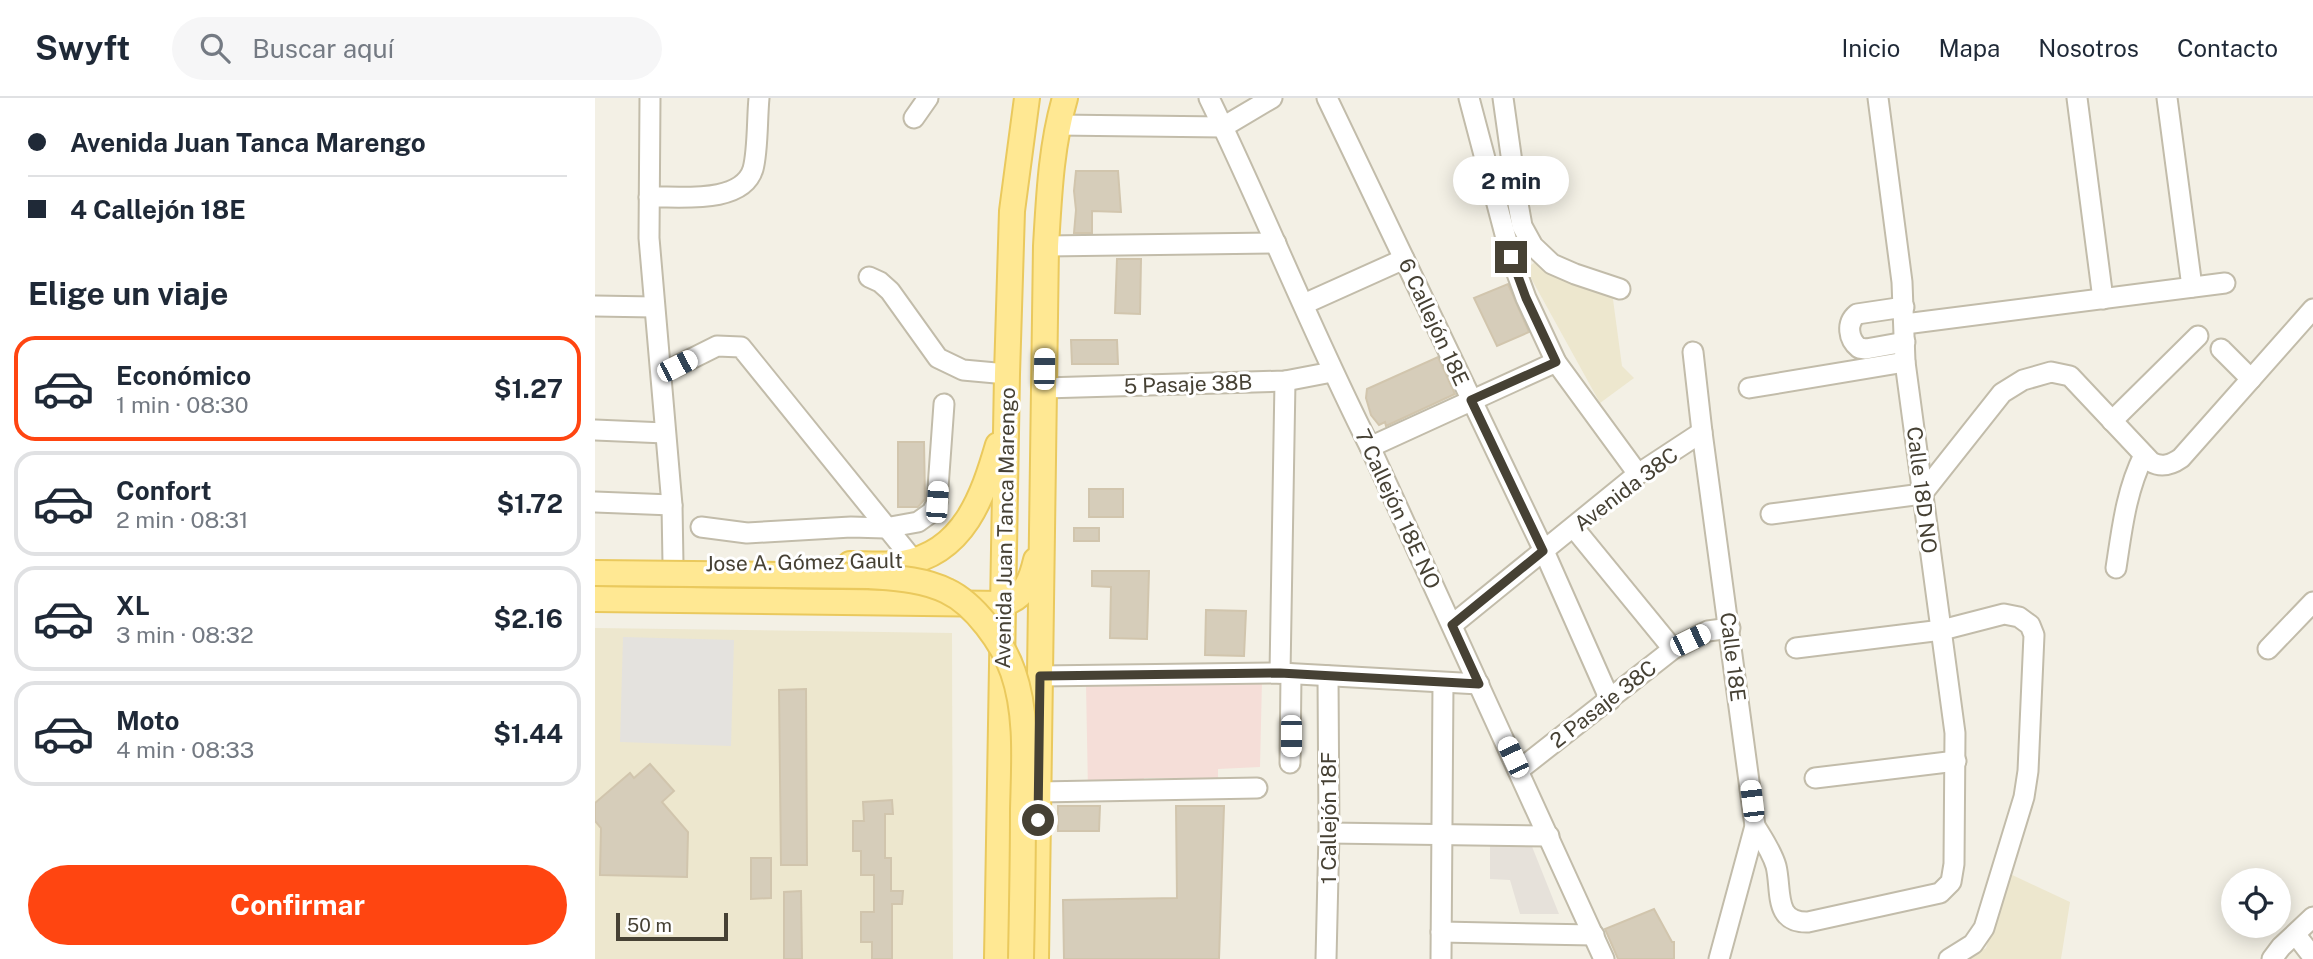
<!DOCTYPE html>
<html lang="es">
<head>
<meta charset="utf-8">
<style>
  :root { --surface:#fff; --page:#f6f6f7; --text:#1f2937; --muted:#747a83; --line:#e0e1e3; --accent:#ff4511 }
  body { margin:0; font-family:"Public Sans",sans-serif; background:var(--page); color:var(--text); height:100vh; display:flex; flex-direction:column; font-size:26px; white-space:nowrap }
  * { box-sizing:border-box; margin:0 }
  p { font-size:23px; color:var(--muted) }
  .icon { flex:none; width:38px; height:38px; fill:none; stroke:currentColor; stroke-width:2; stroke-linecap:round; stroke-linejoin:round }
  .map { position:relative; flex:1; overflow:hidden }
  .details { display:flex; flex-direction:column; background:var(--surface); width:595px }
  .details>* { flex:none }
  .banner { display:grid; align-content:center; height:154px; padding:0 28px; background:var(--surface) }
  .controls { position:absolute; left:1626px; top:770px; display:grid; gap:14px }
  .controls a { display:grid; place-items:center; width:70px; height:70px; border-radius:50%; background:var(--surface); box-shadow:0 4px 18px #0003; font-size:35px }
  .scale { position:absolute; left:21px; bottom:18px; width:112px; box-sizing:border-box; padding-left:7px; border:4px solid #464134; border-top:0; font-size:19px; line-height:24px; white-space:nowrap; color:#464134; -webkit-text-stroke:5px #fff; paint-order:stroke }
  .end { position:absolute; width:32px; height:32px; margin:-16px; border:9px solid #464134; background:#fff; box-shadow:0 0 0 4px #fff }
  .from { border-radius:50% }
  .bubble { position:absolute; height:49px; border-radius:24px; background:var(--surface); box-shadow:0 4px 18px #0003; font-size:23px; font-weight:700; line-height:49px; text-align:center }
  .car { position:absolute; width:21px; height:42px; margin:-21px -10px; border-radius:9px; box-shadow:0 0 5px 2px #0007; background:linear-gradient(#fff 24%,#345 0 40%,#fff 0 76%,#345 0 86%,#fff 0) }
  .banner b { display:flex; align-items:center; gap:24px; height:66px; font-size:26px }
  .banner b+b { border-top:2px solid var(--line) }
  .banner i { width:18px; height:18px; background:var(--text) }
  ul { padding:0; list-style:none }
  li { display:flex; align-items:center; gap:21px; height:105px; margin:0 14px 10px; padding:0 14px; border:4px solid var(--line); border-radius:21px }
  li div { flex:1 }
  li b { display:block; font-size:26px }
  li em { font-style:normal; font-weight:700 }
  li.on { border-color:var(--accent) }
  li>.icon { width:63px; height:63px; stroke-width:1.5 }
  h2 { padding:0 28px; font-size:32px; line-height:84px }
  .primary-button { display:flex; gap:14px; margin-top:auto; padding:14px 28px }
  .primary-button a { flex:1; height:80px; border-radius:42px; background:var(--accent); color:#fff; font-size:28px; font-weight:700; line-height:80px; text-align:center }
  header { display:flex; align-items:center; gap:42px; box-sizing:border-box; height:98px; padding:0 35px; background:var(--surface); border-bottom:2px solid var(--line) }
  header strong { font-size:33px }
  nav { display:flex; gap:38px; margin-inline-start:auto; font-size:24px }
  .search { width:490px; height:63px; background:var(--page); display:flex; align-items:center; gap:18px; box-sizing:border-box; padding:0 24px; border-radius:38px; color:var(--muted); font-size:26px }
  main { display:flex; flex:1; min-height:0 }
  .map>svg:first-child { display:block }
</style>
</head>
<body>
<header>
<strong>Swyft</strong>
<div class="search"><svg class="icon" aria-label="search" viewBox="0 0 24 24"><circle cx="10" cy="10" r="6"/><path d="M15 15l6 6"/></svg>Buscar aquí</div>
<nav><a>Inicio</a><a>Mapa</a><a>Nosotros</a><a>Contacto</a></nav>
</header>
<main>
<section class="details">
<div class="banner">
<b><i class="from"></i>Avenida Juan Tanca Marengo</b>
<b><i></i>4 Callejón 18E</b>
</div>
<h2>Elige un viaje</h2>
<ul>
<li class="on"><svg class="icon" aria-label="car" viewBox="0 0 24 24"><path d="M5 17H2v-5l4-1 3-4h7l3 4 3 1v5h-3M9 17h6M6 11h13"/><circle cx="7" cy="17" r="2"/><circle cx="17" cy="17" r="2"/></svg><div><b>Económico</b><p>1 min · 08:30</p></div><em>$1.27</em></li>
<li><svg class="icon" aria-label="car" viewBox="0 0 24 24"><path d="M5 17H2v-5l4-1 3-4h7l3 4 3 1v5h-3M9 17h6M6 11h13"/><circle cx="7" cy="17" r="2"/><circle cx="17" cy="17" r="2"/></svg><div><b>Confort</b><p>2 min · 08:31</p></div><em>$1.72</em></li>
<li><svg class="icon" aria-label="car" viewBox="0 0 24 24"><path d="M5 17H2v-5l4-1 3-4h7l3 4 3 1v5h-3M9 17h6M6 11h13"/><circle cx="7" cy="17" r="2"/><circle cx="17" cy="17" r="2"/></svg><div><b>XL</b><p>3 min · 08:32</p></div><em>$2.16</em></li>
<li><svg class="icon" aria-label="car" viewBox="0 0 24 24"><path d="M5 17H2v-5l4-1 3-4h7l3 4 3 1v5h-3M9 17h6M6 11h13"/><circle cx="7" cy="17" r="2"/><circle cx="17" cy="17" r="2"/></svg><div><b>Moto</b><p>4 min · 08:33</p></div><em>$1.44</em></li>
</ul>
<div class="primary-button"><a>Confirmar</a></div>
</section>
<div class="map">
<svg width="1718" height="861" viewBox="0 0 1718 861">
  <rect width="100%" height="100%" fill="#f3f0e5"/>
  <polygon fill="#e6e1da" points="936,746 964,816 925,816 915,782 895,781 895,747"/>
  <g fill="#ede7ce">
    <polygon points="944,161 1017,194 1027,268 1039,280 1005,305 931,171"/>
    <polygon points="0,530 357,535 358,861 0,861"/>
    <polygon points="1413,775 1475,804 1466,861 1371,861 1391,850"/>
  </g>
  <polygon fill="#f5ded8" points="667,582 665,669 623,671 623,680 549,680 547,689 493,693 491,587"/>
  <polygon fill="#e4e2de" points="28,539 139,542 136,648 25,644"/>
  <g fill="#d6cdba" stroke="#d1c5ad" stroke-width="2">
    <polygon points="481,73 523,73 526,114 497,113 497,135 479,135 481,112 479,93"/>
    <polygon points="522,161 546,161 545,216 520,215"/>
    <polygon points="913,186 934,234 902,248 879,200"/>
    <polygon points="476,242 522,242 523,266 477,266"/>
    <polygon points="843,259 860,296 791,328 790,324 784,327 776,317 771,300 772,291"/>
    <polygon points="303,344 329,344 330,401 323,409 303,409"/>
    <rect x="494" y="391" width="34" height="28"/>
    <rect x="479" y="430" width="25" height="13"/>
    <polygon points="497,473 554,473 552,541 515,540 516,489 497,488"/>
    <polygon points="611,512 651,513 649,558 610,557"/>
    <polygon points="211,591 212,767 186,767 184,592"/>
    <polygon points="55,666 79,693 67,704 93,734 92,779 5,777 6,730 0,723 0,705 35,675 39,680"/>
    <polygon points="297,702 298,716 290,716 290,760 296,760 296,793 308,793 307,806 297,806 297,861 277,861 277,844 266,844 266,814 279,814 279,777 266,777 266,753 258,753 258,723 269,723 268,704"/>
    <polygon points="463,708 505,708 504,733 463,733"/>
    <polygon points="581,708 629,708 624,861 469,861 468,802 582,800"/>
    <polygon points="156,760 176,760 176,800 156,801"/>
    <polygon points="206,793 207,861 189,861 189,794"/>
    <polygon points="1059,811 1077,844 1079,844 1079,861 1023,861 1010,831"/>
  </g>
  <g fill="none" stroke-linecap="round" stroke-linejoin="round">
    <g stroke="#c2bcaa" stroke-width="23">
      <g id="minor">
        <polyline points="55,0 54,140 77,407 78,466"/>
        <path d="M614,0C670,115 717,235 775,349L1009,861"/>
        <polyline points="732,0 949,453 1015,602"/>
        <polyline points="874,0 916,159 931,200 961,264 1043,376"/>
        <polyline points="908,0 922,100 927,128 938,148 957,166 980,176 1025,191"/>
        <polyline points="1482,0 1508,201"/>
        <polyline points="1572,0 1597,189"/>
        <polyline points="319,20 333,0"/>
        <polyline points="462,27 628,29 677,0"/>
        <path d="M54,99C83,98 147,107 158,71C163,53 162,20 164,0"/>
        <polyline points="451,148 681,145"/>
        <polyline points="274,179 285,184 295,193 343,260 368,272 412,276"/>
        <polyline points="709,206 809,161"/>
        <polyline points="0,208 59,209"/>
        <path d="M1309,209L1262,216C1251,225 1253,241 1264,250L1271,251L1310,244"/>
        <polyline points="1310,226 1630,185"/>
        <polyline points="1626,251 1656,281"/>
        <polyline points="1098,254 1107,334 1160,728 1124,861"/>
        <polyline points="82,268 122,248 146,249 319,463"/>
        <polyline points="449,290 690,283 737,274"/>
        <polyline points="1154,290 1310,264"/>
        <polyline points="1517,323 1603,238"/>
        <polyline points="0,332 70,335"/>
        <polyline points="775,349 961,264"/>
        <polyline points="0,404 77,407"/>
        <path d="M1176,416L1327,396L1407,295L1428,282L1456,274L1475,278L1556,364C1567,370 1576,367 1586,360L1718,211"/>
        <polyline points="106,429 152,435 256,429 290,430 323,424 337,414 342,404 349,306"/>
        <polyline points="979,430 1078,551"/>
        <path d="M1521,470C1527,431 1531,393 1549,357"/>
        <polyline points="857,527 1043,376 1107,334"/>
        <polyline points="1201,550 1347,532 1409,516 1424,519 1435,527 1439,537 1433,673 1429,699 1389,830 1378,846 1354,861"/>
        <polyline points="1673,551 1718,504"/>
        <polyline points="685,575 690,283"/>
        <polyline points="445,578 685,575 884,586"/>
        <polyline points="695,665 696,576"/>
        <polyline points="924,672 1078,551 1113,533 1135,530"/>
        <polyline points="1220,680 1361,663"/>
        <polyline points="444,694 662,690"/>
        <path d="M1160,728C1168,741 1177,754 1181,768C1187,792 1178,825 1213,824L1345,795L1356,784L1359,766L1360,635L1310,264L1307,184L1283,0"/>
        <polyline points="734,735 954,738"/>
        <polyline points="846,834 999,837"/>
        <polyline points="1701,837 1718,859"/>
        <polyline points="731,861 734,735 733,578"/>
        <polyline points="846,861 848,585"/>
        <polyline points="1677,861 1686,849 1718,819"/>
      </g>
    </g>
    <g stroke="#eac95d" stroke-width="28">
      <g id="major">
        <path d="M255,466C272,466 291,468 308,465C369,455 388,398 403,347"/>
        <path d="M0,501L408,506C430,499 436,483 441,462"/>
        <polyline points="402,861 412,276 417,113 432,0"/>
        <path d="M441,861L451,148C454,98 456,48 470,0"/>
      </g>
    </g>
    <use href="#minor" stroke="#fff" stroke-width="19"/>
    <use href="#major" stroke="#ffe893" stroke-width="24"/>
    <g stroke="#eac95d" stroke-width="28" stroke-linecap="butt">
      <path id="major-bridge" d="M0,475L274,478C300,480 328,481 352,493C380,506 408,545 418,574C433,617 429,667 428,712C428,761 427,811 426,861"/>
    </g>
    <use href="#major-bridge" stroke="#ffe893" stroke-width="24"/>
  </g>
  <g fill="none" stroke-linecap="round" stroke-linejoin="round">
    <polyline stroke="#464134" stroke-width="9" points="443,722 445,578 685,575 884,586 857,527 948,453 876,302 961,264 931,200 916,159"/>
  </g>
  <g text-anchor="middle" dominant-baseline="central" stroke-width="6" stroke-linejoin="round" paint-order="stroke">
    <g font-size="21" fill="#464134" stroke="#fff">
      <text transform="translate(839 224) rotate(65)">6 Callejón 18E</text>
      <text transform="translate(593 286) rotate(-2)">5 Pasaje 38B</text>
      <text transform="translate(1031 391) rotate(-37)">Avenida 38C</text>
      <text transform="translate(1327 392) rotate(83)">Calle 18D NO</text>
      <text transform="translate(803 411) rotate(65)">7 Callejón 18E NO</text>
      <text transform="translate(410 430) rotate(-89)">Avenida Juan Tanca Marengo</text>
      <text transform="translate(209 464) rotate(-1)">Jose A. Gómez Gault</text>
      <text transform="translate(1138 559) rotate(83)">Calle 18E</text>
      <text transform="translate(1008 606) rotate(-38)">2 Pasaje 38C</text>
      <text transform="translate(733 720) rotate(-90)">1 Callejón 18F</text>
    </g>
  </g>
</svg>
<div class="controls">
<a><svg class="icon" aria-label="locate" viewBox="0 0 24 24"><circle cx="12" cy="12" r="6"/><path d="M12 2v4M12 18v4M2 12h4M18 12h4"/></svg></a>
</div>
<div class="scale">50 m</div>
<i class="end from" style="left:443px;top:722px"></i>
<i class="end" style="left:916px;top:159px"></i>
<div class="bubble" style="left:858px;top:58px;width:116px">2 min</div>
<i class="car" style="left:82px;top:268px;rotate:63deg"></i>
<i class="car" style="left:449px;top:271px;rotate:1deg"></i>
<i class="car" style="left:342px;top:404px;rotate:4deg"></i>
<i class="car" style="left:1095px;top:542px;rotate:64deg"></i>
<i class="car" style="left:696px;top:638px;rotate:180deg"></i>
<i class="car" style="left:918px;top:659px;rotate:335deg"></i>
<i class="car" style="left:1157px;top:703px;rotate:353deg"></i>
</div>
</main>
</body>
</html>
